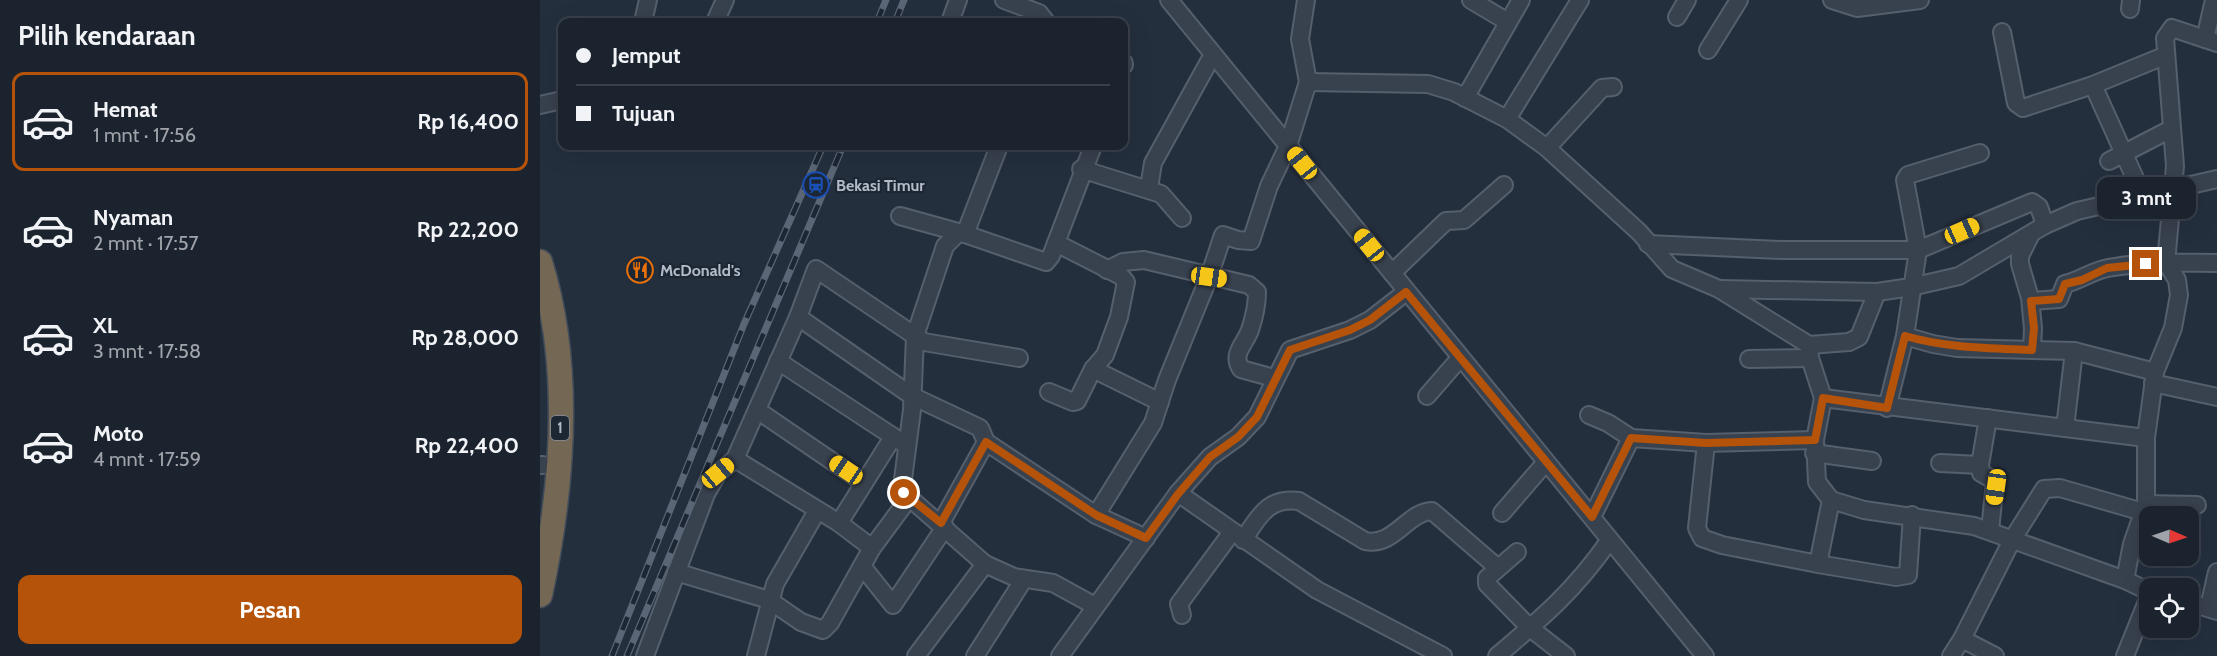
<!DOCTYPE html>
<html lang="id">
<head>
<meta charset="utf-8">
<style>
  :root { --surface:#1b232e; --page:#282f3a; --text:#f1f3f6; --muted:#a0a4aa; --line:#39404a; --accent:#b45309 }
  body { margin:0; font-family:Cabin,sans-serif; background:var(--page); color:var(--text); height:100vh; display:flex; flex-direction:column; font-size:22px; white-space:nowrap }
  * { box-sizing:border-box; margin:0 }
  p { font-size:20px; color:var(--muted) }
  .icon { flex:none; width:33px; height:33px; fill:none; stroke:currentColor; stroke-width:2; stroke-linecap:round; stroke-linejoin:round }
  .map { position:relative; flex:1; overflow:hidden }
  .drawer { display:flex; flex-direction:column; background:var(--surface); width:540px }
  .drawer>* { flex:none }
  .guide { position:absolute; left:18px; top:18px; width:570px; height:132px; border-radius:12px; box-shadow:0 6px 24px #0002,0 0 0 2px var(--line); display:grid; align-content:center; height:132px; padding:0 18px; background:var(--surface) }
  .needle { width:39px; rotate:92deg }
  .tools { position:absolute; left:1599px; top:506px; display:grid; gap:12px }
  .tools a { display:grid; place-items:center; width:60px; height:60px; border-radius:12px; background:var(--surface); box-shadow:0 6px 24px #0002,0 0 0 2px var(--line); font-size:30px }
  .end { position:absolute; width:27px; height:27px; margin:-14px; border:8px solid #b45309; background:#fff; box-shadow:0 0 0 3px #fff }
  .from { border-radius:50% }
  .bubble { position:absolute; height:42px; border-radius:12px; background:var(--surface); box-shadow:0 6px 24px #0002,0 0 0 2px var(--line); font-size:20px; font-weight:700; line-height:42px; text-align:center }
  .car { position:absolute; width:18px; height:36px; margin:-18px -9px; border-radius:8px; box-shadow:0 0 4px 2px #0007; background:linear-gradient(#f5c518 24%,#345 0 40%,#f5c518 0 76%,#345 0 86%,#f5c518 0) }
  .guide b { display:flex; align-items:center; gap:21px; height:57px; font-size:22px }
  .guide b+b { border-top:2px solid var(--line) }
  .guide i { width:15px; height:15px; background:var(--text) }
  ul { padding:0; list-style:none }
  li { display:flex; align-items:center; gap:18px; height:99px; margin:0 12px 9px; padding:0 6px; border:3px solid transparent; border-radius:12px }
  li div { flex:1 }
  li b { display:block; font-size:22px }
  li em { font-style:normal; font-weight:700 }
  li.current { border-color:var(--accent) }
  li>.icon { width:54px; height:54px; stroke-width:1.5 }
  h2 { padding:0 18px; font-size:27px; line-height:72px }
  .primary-button { display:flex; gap:12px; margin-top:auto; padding:12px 18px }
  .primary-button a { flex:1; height:69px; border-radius:12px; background:var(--accent); color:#fff; font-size:24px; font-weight:700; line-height:69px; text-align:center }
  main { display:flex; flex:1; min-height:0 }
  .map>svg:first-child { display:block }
</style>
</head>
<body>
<main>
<section class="drawer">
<h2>Pilih kendaraan</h2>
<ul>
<li class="current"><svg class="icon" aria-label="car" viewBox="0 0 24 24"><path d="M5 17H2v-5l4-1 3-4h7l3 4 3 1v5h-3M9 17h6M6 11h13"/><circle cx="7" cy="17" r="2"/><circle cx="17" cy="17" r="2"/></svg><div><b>Hemat</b><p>1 mnt · 17:56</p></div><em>Rp 16,400</em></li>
<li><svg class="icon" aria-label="car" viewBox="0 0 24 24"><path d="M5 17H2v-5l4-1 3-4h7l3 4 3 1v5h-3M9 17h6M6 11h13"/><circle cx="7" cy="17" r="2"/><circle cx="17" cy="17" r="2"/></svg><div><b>Nyaman</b><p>2 mnt · 17:57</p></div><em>Rp 22,200</em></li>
<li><svg class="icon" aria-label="car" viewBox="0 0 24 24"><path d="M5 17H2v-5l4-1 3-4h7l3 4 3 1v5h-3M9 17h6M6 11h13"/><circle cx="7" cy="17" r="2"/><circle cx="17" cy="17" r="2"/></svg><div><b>XL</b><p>3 mnt · 17:58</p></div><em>Rp 28,000</em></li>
<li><svg class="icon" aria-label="car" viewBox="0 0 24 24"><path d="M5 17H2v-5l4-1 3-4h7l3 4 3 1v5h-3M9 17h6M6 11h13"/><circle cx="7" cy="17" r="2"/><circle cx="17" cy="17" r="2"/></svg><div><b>Moto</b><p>4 mnt · 17:59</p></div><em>Rp 22,400</em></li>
</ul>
<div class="primary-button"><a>Pesan</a></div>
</section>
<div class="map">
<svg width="1677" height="656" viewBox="0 0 1677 656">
  <rect width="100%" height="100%" fill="#242f3e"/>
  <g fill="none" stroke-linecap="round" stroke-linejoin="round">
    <g stroke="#565f6c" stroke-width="20">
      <g id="minor">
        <polyline points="464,0 499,13 506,22"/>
        <polyline points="629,0 1165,656"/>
        <polyline points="931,0 968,22"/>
        <polyline points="1292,0 1317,8 1380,0"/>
        <polyline points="1590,9 1591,0"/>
        <polyline points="1137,17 1147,0"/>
        <polyline points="103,22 108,0"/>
        <polyline points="175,22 185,0"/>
        <polyline points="410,22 418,0"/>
        <polyline points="1462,32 1476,103 1483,108 1553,85 1624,56"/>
        <polyline points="1665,39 1674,0"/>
        <polyline points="1168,50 1199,0"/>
        <polyline points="584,63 584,65"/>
        <polyline points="768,82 888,84 914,92 967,119 1007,148 1099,232 1132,269 1179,289 1269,345 1270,358 1283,398 1275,440 1277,482 1291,500 1324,510 1434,526 1585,580 1610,592"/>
        <polyline points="1553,85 1603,196"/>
        <polyline points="925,98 981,0"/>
        <polyline points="0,105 22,100"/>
        <polyline points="967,119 1040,0"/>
        <polyline points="1007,148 1062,88 1073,87"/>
        <polyline points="1569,161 1631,129"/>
        <polyline points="541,169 621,194 642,218"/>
        <polyline points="609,188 613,163 672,56"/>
        <polyline points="360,216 425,234 506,262 511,256 553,146"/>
        <polyline points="419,232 405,246 375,336 372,410 362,487 364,493 445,564 474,577 513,583 555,606"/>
        <polyline points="425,234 459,146"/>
        <polyline points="1491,234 1480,256 1480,264 1490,298 1493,328 1492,350"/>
        <polyline points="1108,244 1242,250 1378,250 1492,202 1499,207 1505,225"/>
        <path d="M567,270L583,262L604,260L709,285L717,292C717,305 714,318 710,330C705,344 691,354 701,369L734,378"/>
        <polyline points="852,273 906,221 924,220 964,185"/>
        <polyline points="1180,289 1337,292 1371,287 1419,276 1505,225 1537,211 1677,179"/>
        <path d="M1491,301L1519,299L1525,284C1541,280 1552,271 1568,268C1604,261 1641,263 1677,263"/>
        <polyline points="258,317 372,396 440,428 446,442 401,523"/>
        <polyline points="1365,336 1393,344 1417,348 1534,351 1615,372"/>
        <polyline points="1269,345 1309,342 1319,337 1337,292"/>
        <polyline points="1209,359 1270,358"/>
        <polyline points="238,361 366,445"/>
        <polyline points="553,369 620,402"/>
        <polyline points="1613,383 1677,397"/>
        <polyline points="509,392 533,402 537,401 553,369 565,355 579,317 586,282 581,276 516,243"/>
        <polyline points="887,396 920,358"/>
        <polyline points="1283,398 1606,438"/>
        <polyline points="1347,408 1365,336 1378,250 1365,180 1368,175 1440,153"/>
        <polyline points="217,410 324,483"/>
        <polyline points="1049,415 1068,423 1091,438 1166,443 1275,440"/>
        <polyline points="1525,428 1534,351"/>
        <polyline points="446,442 556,515 606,538"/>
        <polyline points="1166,443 1157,528 1162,538 1182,545 1278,564 1291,500"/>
        <polyline points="1274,453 1332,461"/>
        <polyline points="195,459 299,523 332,548"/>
        <polyline points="1400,463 1440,465 1448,418"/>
        <polyline points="0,465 3,465"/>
        <polyline points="1440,465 1441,473 1455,481 1450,531"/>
        <polyline points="638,493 777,590 903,656"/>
        <polyline points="1606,504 1657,505"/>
        <polyline points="962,513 1006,462"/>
        <polyline points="556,515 613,423 627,380 669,277 683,235 698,240 711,241 729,186 748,146 768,82 760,39 766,0"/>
        <polyline points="1052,517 1091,438"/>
        <polyline points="299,523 353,437"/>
        <path d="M703,540C719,517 727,497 759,501L825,541C854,547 867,512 892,511L958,568"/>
        <polyline points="977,552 947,578 947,584 990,628 1026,656"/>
        <polyline points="1278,564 1356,577 1368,575 1372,515"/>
        <polyline points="322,566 353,605 405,527"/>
        <polyline points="136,572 229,600 261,622 283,630 290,623 332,548 369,498"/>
        <polyline points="1585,580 1592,544 1606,504 1606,438 1615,372 1633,328 1639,295 1637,280 1626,262 1635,166 1625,38 1632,28 1677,43"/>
        <polyline points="1648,602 1677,611"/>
        <polyline points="1669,607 1677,572"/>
        <polyline points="642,615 639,604 692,532"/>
        <polyline points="1422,639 1455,656"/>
        <polyline points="105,656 166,494 178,473 195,459 258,317 276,269 384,342 479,358"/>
        <polyline points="216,656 235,584 277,511"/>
        <polyline points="376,656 445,564"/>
        <polyline points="435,656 484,579"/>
        <polyline points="520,656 638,493 670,457 698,437 717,417 750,350 810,330 830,320 866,292"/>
        <path d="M957,656C1002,618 1035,590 1069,541"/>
        <polyline points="1411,656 1422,639 1472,540 1504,489 1520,488 1603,512"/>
        <polyline points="1585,656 1610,594"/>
      </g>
    </g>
    <g stroke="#434c59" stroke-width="27">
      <path id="highway" d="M0,262C33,368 23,487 0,595"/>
    </g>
    <use href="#minor" stroke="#38414e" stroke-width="16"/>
    <use href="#highway" stroke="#746855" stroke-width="24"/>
    <g stroke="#5a6575" stroke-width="7">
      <g id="rail">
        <polyline points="337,22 346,0"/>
        <polyline points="355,22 364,0"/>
        <polyline points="72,656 204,324 283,146"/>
        <polyline points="87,656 303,146"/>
      </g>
    </g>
    <use href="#rail" stroke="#1d2633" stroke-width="4.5" stroke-dasharray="14" stroke-linecap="butt"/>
  </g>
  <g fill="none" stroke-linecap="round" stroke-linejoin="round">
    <path stroke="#b45309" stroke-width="8" d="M364,493L401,523L446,442L556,515L606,538L638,494L670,457L698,437L717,417L750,350L810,330L830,320L866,292L1052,517L1091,438L1166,443L1275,440L1283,398L1347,408L1365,336C1407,348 1448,348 1492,350L1494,328L1491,301L1519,299L1525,284L1542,280L1567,268L1606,264"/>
  </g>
  <defs>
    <g id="station-ring" transform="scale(1.35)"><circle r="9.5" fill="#1d2633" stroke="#1a4fb4" stroke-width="1.5"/><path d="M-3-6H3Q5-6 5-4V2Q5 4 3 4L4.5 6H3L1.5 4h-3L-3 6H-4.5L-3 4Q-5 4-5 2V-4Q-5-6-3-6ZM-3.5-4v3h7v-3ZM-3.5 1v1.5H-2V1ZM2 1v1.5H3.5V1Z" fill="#1a4fb4"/></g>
    <g id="restaurant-ring" transform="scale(1.35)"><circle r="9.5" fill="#1d2633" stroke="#e8710a" stroke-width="1.5"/><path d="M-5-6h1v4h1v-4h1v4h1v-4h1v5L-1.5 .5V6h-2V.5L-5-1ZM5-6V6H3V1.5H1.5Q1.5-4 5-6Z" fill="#e8710a"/></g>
  </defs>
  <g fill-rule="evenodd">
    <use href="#station-ring" x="276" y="185"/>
    <use href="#restaurant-ring" x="100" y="270"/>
  </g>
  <g text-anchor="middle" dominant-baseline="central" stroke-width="4.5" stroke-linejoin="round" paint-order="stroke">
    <rect fill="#1d2633" stroke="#878f9c" stroke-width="1.5" x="11" y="416" width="18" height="24" rx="4.5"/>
    <g font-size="15" font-weight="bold" fill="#b4bcc9">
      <text x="20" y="428">1</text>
    </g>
    <g font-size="16" font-weight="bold" fill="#b4bcc9" stroke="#1d2633" text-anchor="start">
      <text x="296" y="185">Bekasi Timur</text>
      <text x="120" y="270">McDonald's</text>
    </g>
  </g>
</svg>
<div class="tools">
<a><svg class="needle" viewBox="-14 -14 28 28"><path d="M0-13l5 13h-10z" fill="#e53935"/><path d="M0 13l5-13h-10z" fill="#a0a4aa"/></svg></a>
<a><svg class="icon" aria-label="locate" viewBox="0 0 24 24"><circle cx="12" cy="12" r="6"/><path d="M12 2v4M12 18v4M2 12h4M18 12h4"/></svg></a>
</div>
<i class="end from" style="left:364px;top:493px"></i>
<i class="end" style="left:1606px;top:264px"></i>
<div class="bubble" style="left:1557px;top:177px;width:99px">3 mnt</div>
<i class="car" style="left:762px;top:163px;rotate:321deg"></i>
<i class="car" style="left:1422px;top:231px;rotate:66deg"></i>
<i class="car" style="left:829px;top:245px;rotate:321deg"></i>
<i class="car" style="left:669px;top:277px;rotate:98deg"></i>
<i class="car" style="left:306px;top:470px;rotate:304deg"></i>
<i class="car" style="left:178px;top:473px;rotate:50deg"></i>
<i class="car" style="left:1456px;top:487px;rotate:188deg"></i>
<div class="guide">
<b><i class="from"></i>Jemput</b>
<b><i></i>Tujuan</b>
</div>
</div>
</main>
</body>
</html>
